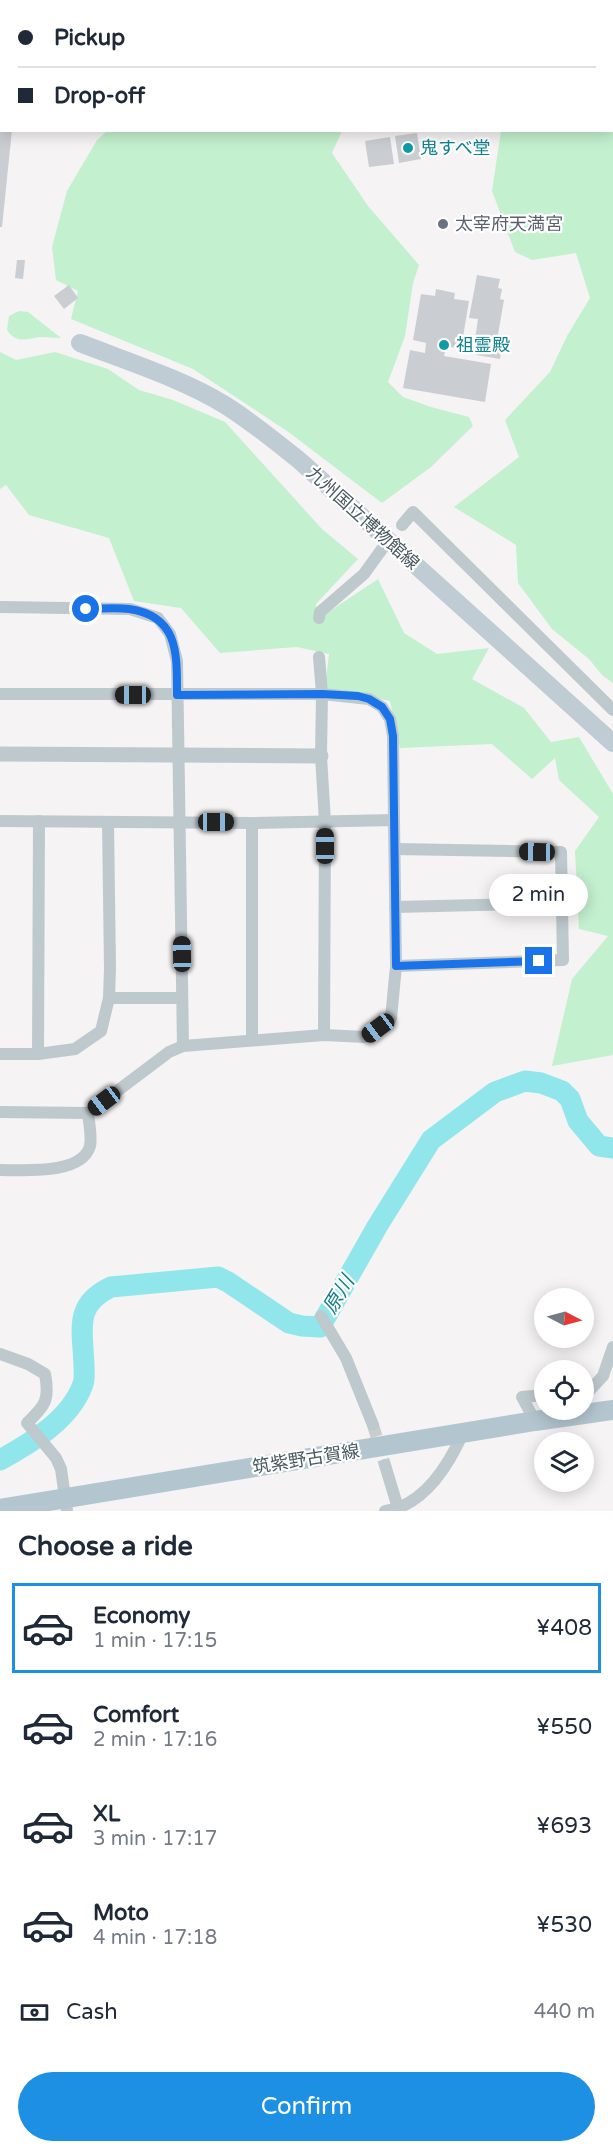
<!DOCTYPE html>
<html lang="en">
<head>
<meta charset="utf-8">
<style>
  :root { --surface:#fff; --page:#f6f6f7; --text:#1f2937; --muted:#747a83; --line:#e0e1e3; --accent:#1d90e4 }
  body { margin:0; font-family:"Varela Round","Noto Sans JP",sans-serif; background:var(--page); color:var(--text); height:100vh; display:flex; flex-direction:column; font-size:22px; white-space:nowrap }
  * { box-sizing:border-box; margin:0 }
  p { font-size:20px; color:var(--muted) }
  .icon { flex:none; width:33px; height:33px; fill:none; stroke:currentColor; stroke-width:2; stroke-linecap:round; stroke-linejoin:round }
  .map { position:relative; height:1511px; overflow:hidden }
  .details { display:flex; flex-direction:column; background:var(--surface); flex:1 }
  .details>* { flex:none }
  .hud { position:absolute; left:0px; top:0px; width:614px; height:132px; box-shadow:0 3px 15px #0003; display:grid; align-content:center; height:132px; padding:0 18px; background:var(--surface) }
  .needle { width:39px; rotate:96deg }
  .tools { position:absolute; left:534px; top:1288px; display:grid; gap:12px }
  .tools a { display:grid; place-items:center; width:60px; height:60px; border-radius:50%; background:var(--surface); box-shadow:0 3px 15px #0003; font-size:30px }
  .end { position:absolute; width:27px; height:27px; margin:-14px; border:8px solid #1a73e8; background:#fff; box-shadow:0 0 0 3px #fff }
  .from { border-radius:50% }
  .bubble { position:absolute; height:42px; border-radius:21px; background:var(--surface); box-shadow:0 3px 15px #0003; font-size:20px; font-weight:600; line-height:42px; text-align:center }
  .car { position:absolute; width:18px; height:36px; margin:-18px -9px; border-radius:8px; box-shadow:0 0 4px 2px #0007; background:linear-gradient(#222 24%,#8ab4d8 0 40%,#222 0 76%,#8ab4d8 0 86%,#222 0) }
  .hud b { display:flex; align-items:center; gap:21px; height:57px; font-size:22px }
  .hud b+b { border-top:2px solid var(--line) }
  .hud i { width:15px; height:15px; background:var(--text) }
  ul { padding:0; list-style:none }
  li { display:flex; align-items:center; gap:18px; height:90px; margin:0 12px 9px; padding:0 6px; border:3px solid transparent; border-radius:0px }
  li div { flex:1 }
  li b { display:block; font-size:22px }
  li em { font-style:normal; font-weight:600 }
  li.active { border-color:var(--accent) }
  li>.icon { width:54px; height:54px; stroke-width:1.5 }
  h2 { padding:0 18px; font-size:27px; line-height:72px }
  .pay { display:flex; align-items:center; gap:15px; height:66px; padding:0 18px; font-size:22px }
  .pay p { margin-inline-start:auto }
  .primary-button { display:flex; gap:12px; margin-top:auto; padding:12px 18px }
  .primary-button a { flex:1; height:69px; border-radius:36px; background:var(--accent); color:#fff; font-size:24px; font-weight:600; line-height:69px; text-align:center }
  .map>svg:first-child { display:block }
</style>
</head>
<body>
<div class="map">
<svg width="613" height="1511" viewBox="0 0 613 1511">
  <rect width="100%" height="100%" fill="#f5f3f3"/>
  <g fill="#c3f0ce">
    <polygon points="159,0 478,0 163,2"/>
    <polygon points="538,0 613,0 613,683 602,675 589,659 552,629 518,583 516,545 454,507 519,457 505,420 550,372 567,336 590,298 576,253 532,260 515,252 492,191 501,131 612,130 612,2"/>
    <polygon points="107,131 342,131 332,153 368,206 419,265 413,283 405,336 388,382 403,397 431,407 469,417 473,426 431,467 382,503 287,431 193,369 71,319 78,291 56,280 52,247 67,191 97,140"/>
    <path d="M19,311L28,312L61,338C55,338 48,337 42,337C27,338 17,345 7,330L9,316Z"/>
    <polygon points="0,352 16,360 55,352 108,369 139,390 173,400 225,422 322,529 358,559 316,604 318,619 378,579 404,633 437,654 489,648 472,679 524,708 551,742 579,737 613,794 613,1055 552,1066 572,979 608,936 579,929 575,851 599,817 559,780 555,758 532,779 492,744 400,748 390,701 325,688 329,654 297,647 220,653 181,608 134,601 109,538 29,515 6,485 0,489"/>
  </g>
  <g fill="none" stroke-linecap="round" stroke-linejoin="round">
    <path stroke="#91e6ec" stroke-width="21" d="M0,1460C31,1443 71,1419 83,1384C85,1379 84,1371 84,1366C83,1330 73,1305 111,1287L218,1277L228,1282L289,1323L302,1326L320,1327L378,1225L431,1140L495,1092L525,1081L541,1083L562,1091L570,1099L578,1121L599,1146L613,1148"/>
  </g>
  <g fill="#caced2">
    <polygon points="0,130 12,130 2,227 0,227"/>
    <polygon points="417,133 421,159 399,163 395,136"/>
    <polygon points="390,137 394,164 369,167 365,141"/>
    <polygon points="17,260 25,260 23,279 15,278"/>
    <polygon points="477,275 500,279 498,288 502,289 500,299 504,300 496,346 502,347 500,359 476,355 479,340 475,339 478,319 469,318"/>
    <polygon points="69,285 78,298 64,309 54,296"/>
    <polygon points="436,289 455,293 454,299 469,301 461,349 446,346 444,356 491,364 485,402 403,388 410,350 425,353 426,343 413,340 421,294 435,296"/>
  </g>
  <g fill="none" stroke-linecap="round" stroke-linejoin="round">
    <polyline stroke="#caccce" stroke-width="12" stroke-dasharray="12 6" stroke-linecap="butt" points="373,1425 385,1465"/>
    <g stroke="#bec9ce" stroke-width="12">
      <polyline points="402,525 413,512 613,710"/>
      <polyline points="0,607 130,609 158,618 170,634 177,661 183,1046"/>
      <polyline points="319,618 320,612 364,574 382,549"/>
      <polyline points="319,657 322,694 321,756 325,822 324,1035"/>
      <polyline points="0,694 322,694 369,699 382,707 390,719 393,736 394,820"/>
      <polyline points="0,821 252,823 394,820 396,966 391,1018 365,1037 324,1035 183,1046 169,1052 88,1113 0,1112"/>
      <polyline points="252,823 252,1040"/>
      <polyline points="395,849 561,852 563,960 396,966"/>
      <polyline points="395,907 563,903"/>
      <polyline points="109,998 182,998"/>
      <polyline points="0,1054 38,1054 75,1049 101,1031 109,998 110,968 108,822"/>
      <polyline points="38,1054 39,821"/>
      <path d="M0,1170C24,1170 82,1175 90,1146C92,1137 89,1123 88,1113"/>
      <polyline points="321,1316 346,1358 373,1425"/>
      <path d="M0,1354L28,1364L45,1374C50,1400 45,1406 27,1423L56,1458L61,1469L67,1511"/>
      <polyline points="584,1392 589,1391 603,1376 613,1347"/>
      <polyline points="535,1421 522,1397 544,1395"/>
      <polyline points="385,1465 398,1508 385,1511"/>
      <path d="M398,1511V1508C430,1496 450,1462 463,1433"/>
    </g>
    <polyline stroke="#bec9ce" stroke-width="15" points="0,754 321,756"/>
    <path stroke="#bfccd3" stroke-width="18" d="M80,343C126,361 183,379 225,405C252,422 275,441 300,461L613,743"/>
    <polyline stroke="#b3c6d0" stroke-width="20" points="0,1509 535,1421 613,1410"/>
  </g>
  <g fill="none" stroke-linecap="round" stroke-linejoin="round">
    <path stroke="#1a73e8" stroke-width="8" d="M86,609C100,609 115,607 129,609C179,616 177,654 177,695L322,694L358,696L369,699L382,707L390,719L393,736L396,966L539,961"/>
  </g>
  <g fill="#0f9aa8" stroke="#fff" stroke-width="2">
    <circle cx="408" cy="148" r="6"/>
    <circle cx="444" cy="345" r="6"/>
  </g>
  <circle fill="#6b7280" stroke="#fff" stroke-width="2" cx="443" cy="224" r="6"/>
  <g text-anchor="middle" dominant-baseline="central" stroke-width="4.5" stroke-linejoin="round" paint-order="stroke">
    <g font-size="18" fill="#0d838f" stroke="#fff" text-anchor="start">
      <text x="420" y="148">鬼すべ堂</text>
      <text x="456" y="345">祖霊殿</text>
    </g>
    <g font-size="18" fill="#5b616d" stroke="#fff" text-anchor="start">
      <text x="455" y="224">太宰府天満宮</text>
    </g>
    <g font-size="18" fill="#4a5960" stroke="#fff">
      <text transform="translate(363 518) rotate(42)">九州国立博物館線</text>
      <text transform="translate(306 1459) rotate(-9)">筑紫野古賀線</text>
    </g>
    <g font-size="20" font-style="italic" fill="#0f7f88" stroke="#fff">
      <text transform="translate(339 1295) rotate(-59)">原川</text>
    </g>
  </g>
</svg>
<div class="tools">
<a><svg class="needle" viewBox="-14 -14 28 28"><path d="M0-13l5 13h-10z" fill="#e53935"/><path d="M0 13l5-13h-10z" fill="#747a83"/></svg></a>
<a><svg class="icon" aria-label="locate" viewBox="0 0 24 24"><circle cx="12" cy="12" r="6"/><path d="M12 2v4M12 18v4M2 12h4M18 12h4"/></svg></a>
<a><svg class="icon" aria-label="layers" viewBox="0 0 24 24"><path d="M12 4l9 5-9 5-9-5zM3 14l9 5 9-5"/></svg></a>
</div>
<i class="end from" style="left:86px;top:609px"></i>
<i class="end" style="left:539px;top:961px"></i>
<div class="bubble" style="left:489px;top:874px;width:99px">2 min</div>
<i class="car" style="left:133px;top:695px;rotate:270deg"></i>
<i class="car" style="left:216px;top:822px;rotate:90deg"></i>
<i class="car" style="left:325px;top:846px;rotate:0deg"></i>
<i class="car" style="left:537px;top:852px;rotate:271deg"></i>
<i class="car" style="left:182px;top:954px;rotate:359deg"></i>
<i class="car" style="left:378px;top:1028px;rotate:233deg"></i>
<i class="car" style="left:104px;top:1101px;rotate:233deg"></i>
<div class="hud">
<b><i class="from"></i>Pickup</b>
<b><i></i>Drop-off</b>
</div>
</div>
<section class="details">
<h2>Choose a ride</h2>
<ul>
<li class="active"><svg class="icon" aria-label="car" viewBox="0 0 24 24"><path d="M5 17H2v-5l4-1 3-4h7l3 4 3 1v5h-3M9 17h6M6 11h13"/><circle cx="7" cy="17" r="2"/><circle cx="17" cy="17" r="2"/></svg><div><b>Economy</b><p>1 min · 17:15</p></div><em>¥408</em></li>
<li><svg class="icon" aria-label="car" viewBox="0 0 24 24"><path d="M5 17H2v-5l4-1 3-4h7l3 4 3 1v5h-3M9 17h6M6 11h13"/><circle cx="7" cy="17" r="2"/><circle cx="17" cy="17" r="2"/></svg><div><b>Comfort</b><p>2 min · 17:16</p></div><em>¥550</em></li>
<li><svg class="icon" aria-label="car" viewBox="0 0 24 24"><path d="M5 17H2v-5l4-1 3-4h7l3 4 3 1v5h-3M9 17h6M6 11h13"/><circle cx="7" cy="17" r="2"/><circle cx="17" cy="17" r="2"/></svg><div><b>XL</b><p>3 min · 17:17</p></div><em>¥693</em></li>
<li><svg class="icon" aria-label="car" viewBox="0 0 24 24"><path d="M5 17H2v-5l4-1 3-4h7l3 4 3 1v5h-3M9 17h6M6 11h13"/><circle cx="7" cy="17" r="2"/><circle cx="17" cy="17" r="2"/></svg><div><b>Moto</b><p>4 min · 17:18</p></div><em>¥530</em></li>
</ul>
<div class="pay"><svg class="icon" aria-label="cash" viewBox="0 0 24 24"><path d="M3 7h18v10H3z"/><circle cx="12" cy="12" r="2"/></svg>Cash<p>440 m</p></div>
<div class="primary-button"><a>Confirm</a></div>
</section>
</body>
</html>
